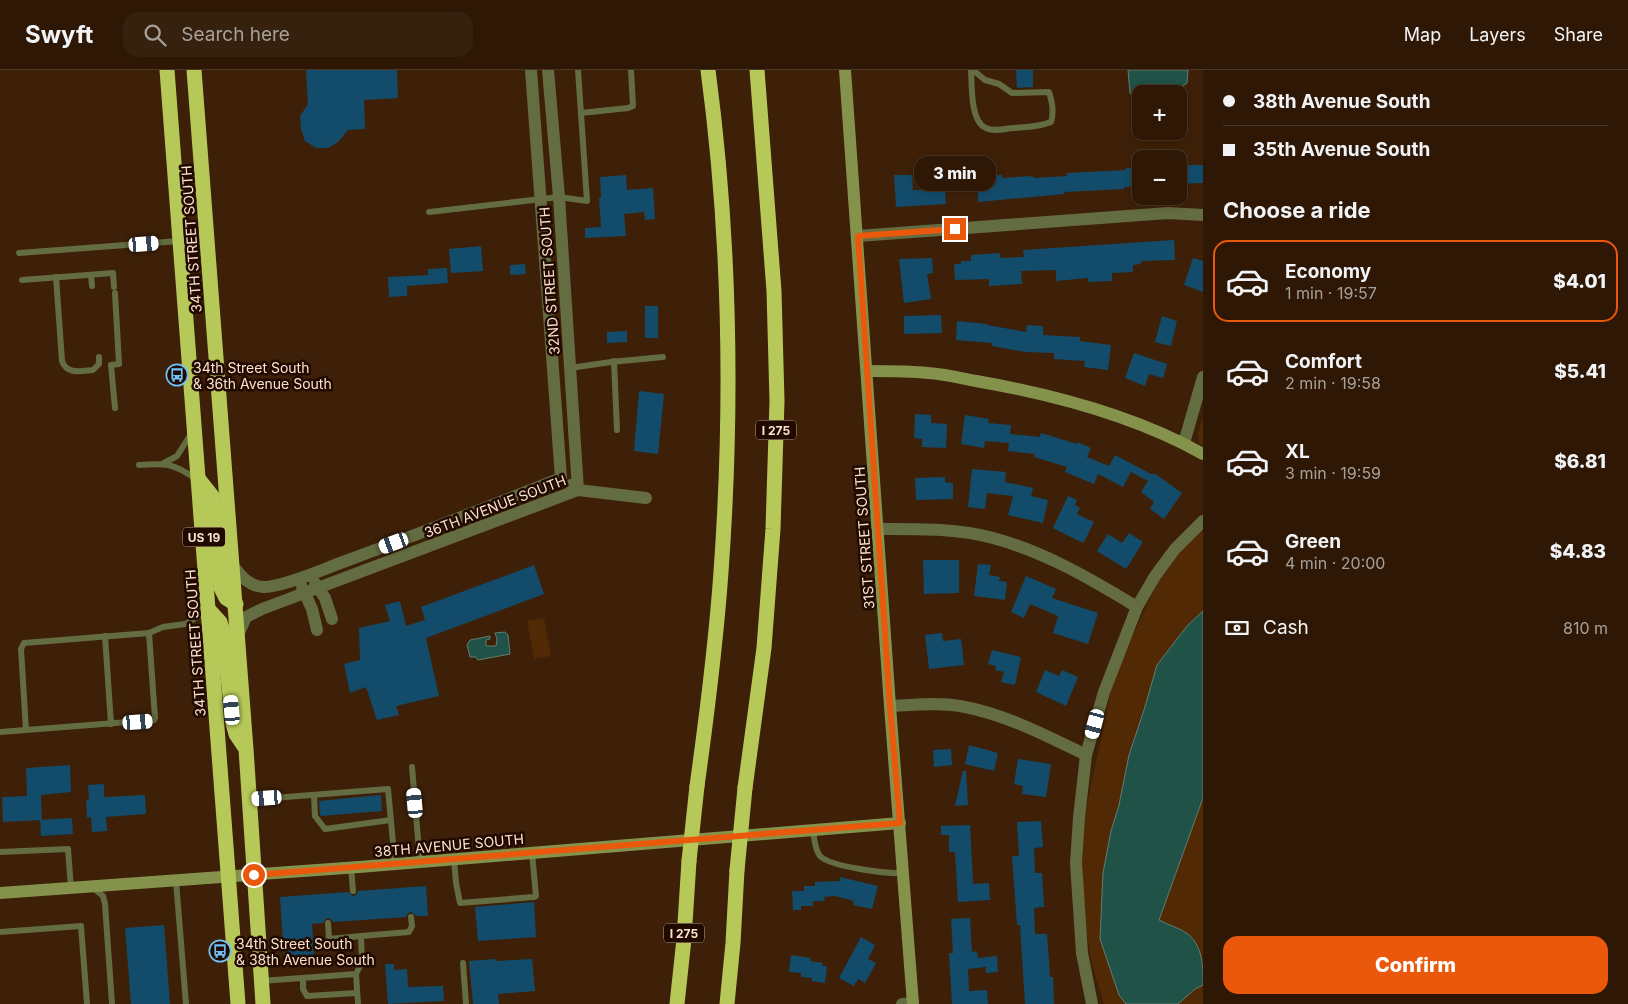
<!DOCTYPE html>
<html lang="en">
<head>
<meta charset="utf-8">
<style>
  :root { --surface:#2e1805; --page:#36210f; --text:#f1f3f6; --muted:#a7a09a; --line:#493727; --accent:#ea580c }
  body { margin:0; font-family:Inter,sans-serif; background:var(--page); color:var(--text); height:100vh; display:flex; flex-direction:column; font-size:19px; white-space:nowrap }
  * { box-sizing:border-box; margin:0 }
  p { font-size:16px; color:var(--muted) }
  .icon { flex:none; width:28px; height:28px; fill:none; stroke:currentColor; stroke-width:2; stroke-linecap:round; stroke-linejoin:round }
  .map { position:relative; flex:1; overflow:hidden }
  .drawer { display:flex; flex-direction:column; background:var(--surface); width:425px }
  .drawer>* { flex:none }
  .hud { display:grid; align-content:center; height:110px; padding:0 20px; background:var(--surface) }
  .tools { position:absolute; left:1132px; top:15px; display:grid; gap:10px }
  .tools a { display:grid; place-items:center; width:55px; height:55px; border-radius:10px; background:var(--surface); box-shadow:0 2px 8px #0003,0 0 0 1px var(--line); font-size:25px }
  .end { position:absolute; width:22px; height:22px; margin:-11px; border:6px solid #ea580c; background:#fff; box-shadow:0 0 0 2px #fff }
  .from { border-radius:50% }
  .bubble { position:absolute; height:35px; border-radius:15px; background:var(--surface); box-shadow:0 2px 8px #0003,0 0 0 1px var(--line); font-size:16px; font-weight:800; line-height:35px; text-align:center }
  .car { position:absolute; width:15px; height:30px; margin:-15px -8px; border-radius:6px; box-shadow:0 0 4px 1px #0007; background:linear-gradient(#fff 24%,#345 0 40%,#fff 0 76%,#345 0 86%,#fff 0) }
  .hud b { display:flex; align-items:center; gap:18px; height:48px; font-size:19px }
  .hud b+b { border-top:1px solid var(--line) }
  .hud i { width:12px; height:12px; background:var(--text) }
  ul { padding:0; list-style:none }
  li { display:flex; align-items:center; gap:15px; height:82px; margin:0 10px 8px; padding:0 10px; border:2px solid transparent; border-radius:15px }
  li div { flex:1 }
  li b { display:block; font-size:19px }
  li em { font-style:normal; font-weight:800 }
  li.selected { border-color:var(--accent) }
  li>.icon { width:45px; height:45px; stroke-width:1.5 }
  h2 { padding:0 20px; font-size:22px; line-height:60px }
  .pay { display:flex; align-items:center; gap:12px; height:55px; padding:0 20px; font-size:19px }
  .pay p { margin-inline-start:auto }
  .cta { display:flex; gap:10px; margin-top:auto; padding:10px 20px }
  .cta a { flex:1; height:58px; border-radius:15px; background:var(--accent); color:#fff; font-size:20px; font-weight:800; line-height:58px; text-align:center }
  header { display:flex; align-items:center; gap:30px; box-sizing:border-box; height:70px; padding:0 25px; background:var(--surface); border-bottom:1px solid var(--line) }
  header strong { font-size:24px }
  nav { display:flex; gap:28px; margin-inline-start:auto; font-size:18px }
  .search { width:350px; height:45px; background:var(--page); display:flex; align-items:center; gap:12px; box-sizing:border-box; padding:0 18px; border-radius:15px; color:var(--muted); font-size:19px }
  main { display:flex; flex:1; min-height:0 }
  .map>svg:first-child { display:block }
</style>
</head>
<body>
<header>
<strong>Swyft</strong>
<div class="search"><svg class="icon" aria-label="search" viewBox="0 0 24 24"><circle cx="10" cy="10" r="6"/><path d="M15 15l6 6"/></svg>Search here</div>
<nav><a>Map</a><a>Layers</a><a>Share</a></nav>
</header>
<main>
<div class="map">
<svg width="1203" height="934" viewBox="0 0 1203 934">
  <rect width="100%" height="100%" fill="#3d2007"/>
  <g fill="#512a05">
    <polygon points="1203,347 1203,376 1199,373 1198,363"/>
    <polygon points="1203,459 1203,541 1187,556 1157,595 1144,640 1129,685 1119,735 1111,761 1103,803 1100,869 1119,925 1126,934 1104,934 1091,891 1084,844 1082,794 1086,739 1112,616 1125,582 1159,510 1179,484"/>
    <polygon points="544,548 551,586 534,589 527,551"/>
    <polygon points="1203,728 1203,891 1200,880 1159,850"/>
    <polygon points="1203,915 1203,934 1178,934 1195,919"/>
  </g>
  <g fill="#205248" stroke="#627d70">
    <polygon points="1128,0 1188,0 1187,13 1172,24 1141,24 1141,30 1130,23"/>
    <path d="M1203,541V728L1159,850C1168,855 1180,858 1188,864C1203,877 1203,896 1203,915L1195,919L1178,934H1126L1119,925L1100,869L1103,803L1111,761L1119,735L1129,685L1144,640L1157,595L1187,556Z"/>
    <polygon points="505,562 508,565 510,584 478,590 476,587 470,587 467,575 470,570 490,566 490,569 486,570 486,576 496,576 497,569 495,563"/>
  </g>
  <g fill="#134c6a">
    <polygon points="306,0 397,0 398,28 364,30 365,59 348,60 338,72 328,78 316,78 305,71 301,59 300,46 308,34"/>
    <polygon points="1016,0 1033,0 1033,17 1017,18"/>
    <polygon points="1179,95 1203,95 1203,113 1179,114"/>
    <polygon points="1126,98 1141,98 1141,116 1124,117 1124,119 1064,122 1064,124 978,132 977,106 1002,105 1002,108 1033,106 1033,108 1067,106 1067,103 1126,100"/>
    <polygon points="626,105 627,120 653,118 655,149 645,150 644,142 624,144 626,166 585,168 585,158 601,157 599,128 601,128 600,107"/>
    <polygon points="894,105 912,105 913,120 945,119 946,134 896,137"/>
    <polygon points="1174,170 1175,190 1141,191 1141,194 1133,195 1133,202 1112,203 1112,211 1088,212 1088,208 1056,211 1056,200 1021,201 1022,214 989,216 989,209 955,210 954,194 961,194 961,191 971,191 971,185 1000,183 1000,188 1024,187 1023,180"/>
    <polygon points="481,176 483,201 451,203 449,179"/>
    <polygon points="932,188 933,203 927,204 931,229 904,233 899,189"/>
    <polygon points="1193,188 1203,191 1203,222 1184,215"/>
    <polygon points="525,194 526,204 510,205 510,195"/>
    <polygon points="447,198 448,213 407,216 407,226 389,227 388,207 428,205 428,199"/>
    <rect x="645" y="236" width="13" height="32"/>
    <polygon points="941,245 942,263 904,264 904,246"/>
    <polygon points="1162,246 1177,251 1171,276 1155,272"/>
    <polygon points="957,251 987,254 987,255 1026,262 1027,255 1043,256 1043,265 1080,267 1080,271 1111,275 1108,300 1084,297 1085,291 1054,289 1054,283 1025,282 992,276 992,273 956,270"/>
    <polygon points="627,261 627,272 607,273 607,262"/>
    <polygon points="1134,283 1167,294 1163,308 1149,304 1145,316 1125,308"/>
    <polygon points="639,321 664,324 658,384 634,381"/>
    <polygon points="915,344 931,345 931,353 947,354 946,378 922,377 922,369 914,368"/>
    <polygon points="965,345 989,349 988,353 1011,355 1010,364 1040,367 1041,363 1077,374 1077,372 1091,378 1087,387 1109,396 1115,385 1153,405 1154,403 1182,423 1164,449 1150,439 1154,432 1141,422 1148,411 1131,402 1123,417 1098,404 1094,414 1065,402 1067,397 1034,387 1035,384 1008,381 1009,373 985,371 984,378 961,374"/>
    <polygon points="972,399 1006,402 1005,412 1033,418 1031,426 1048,430 1043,453 1008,445 1013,426 987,423 985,439 968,437"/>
    <polygon points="945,407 945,412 953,413 953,429 916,430 915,408"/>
    <polygon points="1068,426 1077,430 1075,435 1080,438 1077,444 1094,452 1084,472 1081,472 1053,458"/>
    <polygon points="1129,463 1143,472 1126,499 1097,481 1108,464 1122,473"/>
    <polygon points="923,490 959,490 959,523 924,524"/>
    <polygon points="978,494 991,495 989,505 1000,507 999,511 1007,512 1005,530 974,526"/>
    <polygon points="534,495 544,524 426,568 439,626 396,636 399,645 377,650 366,617 350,623 344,594 360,590 359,558 390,551 385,535 400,531 406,556 425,550 421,537"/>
    <polygon points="1026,506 1056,519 1052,528 1098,543 1088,574 1053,563 1058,546 1030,534 1024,548 1011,542"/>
    <polygon points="942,563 943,571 961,569 964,595 929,599 925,565"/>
    <polygon points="992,580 1021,587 1015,615 1001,612 1004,602 995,600 996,596 988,594"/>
    <polygon points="1045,600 1059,606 1062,600 1078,607 1066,636 1036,622"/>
    <polygon points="969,675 998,683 994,701 965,694"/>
    <polygon points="951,679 952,695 934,697 933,680"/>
    <polygon points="1018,689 1051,694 1046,727 1022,724 1023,716 1014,714"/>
    <polygon points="70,695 71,722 41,725 42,750 3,752 2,727 27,726 26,698"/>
    <polygon points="963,701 966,701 968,735 955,736"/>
    <polygon points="104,714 104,727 145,725 146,744 106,747 107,761 92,762 91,747 87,748 86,730 89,730 88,715"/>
    <polygon points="381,725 382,741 321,746 320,744 319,731"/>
    <polygon points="72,748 73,764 41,766 40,750"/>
    <polygon points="1041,751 1043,777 1034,778 1035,803 1042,803 1044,837 1034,838 1035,864 1047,864 1050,907 1053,907 1054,934 1025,934 1020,855 1017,855 1012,786 1019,786 1017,752"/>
    <polygon points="970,755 973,814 989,813 990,830 958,832 955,782 949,782 949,765 941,765 941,756"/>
    <polygon points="840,807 878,816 872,839 853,835 854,831 835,826 824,827 825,831 813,831 813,836 801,836 801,840 793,840 792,821 804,821 804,816 815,816 815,812 840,811"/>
    <polygon points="426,816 428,846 416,846 411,842 408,843 406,847 333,852 331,849 327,848 323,853 312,854 314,886 284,888 280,827 348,822 353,826 356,825 358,821"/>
    <polygon points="534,832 536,867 478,871 475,837"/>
    <polygon points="970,848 972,882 977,881 978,888 997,886 998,902 986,903 986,897 968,899 969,921 987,920 988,934 952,934 949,883 953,883 951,849"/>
    <polygon points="164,855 170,934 131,934 125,858"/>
    <polygon points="861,867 875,875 868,889 876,893 865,913 858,909 854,916 839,908"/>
    <polygon points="791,885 811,888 810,891 823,893 822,896 827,896 825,913 812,911 812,908 801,907 801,903 789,902"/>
    <polygon points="495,889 496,891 532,889 535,921 498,924 499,934 473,934 469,891"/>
    <polygon points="385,894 394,894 394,900 407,899 408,917 443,916 444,931 388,934"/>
  </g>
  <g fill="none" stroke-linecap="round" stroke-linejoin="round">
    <g stroke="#646c41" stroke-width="6">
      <path d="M971,0C972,14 970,52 986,58C994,62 1004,59 1013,58C1026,57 1039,57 1051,52C1054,43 1052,31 1049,22L1012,23L999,14L985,10L973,0"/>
      <polyline points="581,43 628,38 633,36 631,0"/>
      <polyline points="429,142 559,127 587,131 578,0"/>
      <polyline points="19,183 179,171"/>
      <polyline points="91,205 92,216"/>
      <path d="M56,207L62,291C67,305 81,301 93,300L99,294V287"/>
      <polyline points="22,210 113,203 114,217"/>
      <polyline points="115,223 119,294 111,295 115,338"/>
      <polyline points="614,291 617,360"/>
      <polyline points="570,298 611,292 663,287"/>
      <polyline points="164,393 177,386 191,364"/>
      <path d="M139,395C166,393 173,393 196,409"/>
      <polyline points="105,566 111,654"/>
      <polyline points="26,660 154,650 155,648 149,563"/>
      <polyline points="0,662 26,660 21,579 24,573 149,563 163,557 185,554 208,541"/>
      <polyline points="412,697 420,792"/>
      <polyline points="314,725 315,746 325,759 391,750"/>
      <polyline points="249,730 388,719 395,794"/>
      <path d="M813,760C814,768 815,780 820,786C831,797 887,804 904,803"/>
      <polyline points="0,782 68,779 71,818"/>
      <polyline points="454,789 456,813 460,833 534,827 536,826 532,783"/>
      <polyline points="351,797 353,821"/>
      <polyline points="176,811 186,934"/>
      <polyline points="92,817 103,826 105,834 112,934"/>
      <polyline points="328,853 329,869 361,866"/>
      <polyline points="0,862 81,856 87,934"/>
      <polyline points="463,893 466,934"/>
      <polyline points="303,908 303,919 307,926 357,923"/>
      <polyline points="261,911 356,904"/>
      <polyline points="358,934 356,904 362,892 361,866 409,862 412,856 411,847"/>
    </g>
    <g stroke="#646c41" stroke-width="12">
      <polyline points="531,0 561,408"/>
      <polyline points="548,0 559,127 578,420"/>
      <polyline points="858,166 1168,143 1203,145"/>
      <polyline points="179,171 207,169"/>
      <polyline points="1184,373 1203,307"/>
      <polyline points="571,415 578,420 646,428"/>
      <path d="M879,459C917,459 956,458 993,468C1045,482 1091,509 1137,537"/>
      <path d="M233,496C241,506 249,516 263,517C281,518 324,499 343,492C416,465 488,437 561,408"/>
      <polyline points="315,513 325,528 332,549"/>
      <polyline points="302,517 312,539 317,560"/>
      <polyline points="238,565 246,547 262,539 578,420"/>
      <path d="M890,636C913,635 938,632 960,636C1005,644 1045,665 1086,685"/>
      <polyline points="902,934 913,933"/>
      <polyline points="1092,934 1082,883 1076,793 1079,748 1086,685 1104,622 1137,537 1155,506 1175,479 1203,451"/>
    </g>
    <g stroke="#85924c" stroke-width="12">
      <polyline points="845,0 890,636 913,934"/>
      <path d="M867,301C887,301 908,301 928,303C944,304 960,308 976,311C1051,324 1137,347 1203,384"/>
      <polyline points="0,823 359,797 900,753"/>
    </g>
    <g stroke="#b6c958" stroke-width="15">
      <polyline points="167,0 238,934"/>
      <polyline points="194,0 246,679 263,934"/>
      <polyline points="200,411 212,426 221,518 226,528 236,534"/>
      <polyline points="209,540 220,552 223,561 233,653 236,664 244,676"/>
      <path d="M697,716C707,644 716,573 721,502C733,335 730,165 708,0"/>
      <polyline points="745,718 764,578 773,459 777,331 774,221 757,0"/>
      <polyline points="677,934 684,869 689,791"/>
      <polyline points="727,934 733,873 737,800"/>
    </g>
    <g stroke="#b6c958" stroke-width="15">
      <polyline points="689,791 697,716"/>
      <polyline points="737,800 745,718"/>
    </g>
  </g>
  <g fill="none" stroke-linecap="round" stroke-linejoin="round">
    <polyline stroke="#ea580c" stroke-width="6" points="254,805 900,753 890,636 858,166 955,159"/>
  </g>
  <defs>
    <g id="bus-ring" transform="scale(1.125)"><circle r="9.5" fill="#200a00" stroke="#70c1f4" stroke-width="1.5"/><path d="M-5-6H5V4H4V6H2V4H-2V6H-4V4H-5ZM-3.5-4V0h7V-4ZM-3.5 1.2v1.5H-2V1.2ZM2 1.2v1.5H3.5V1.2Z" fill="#70c1f4"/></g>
  </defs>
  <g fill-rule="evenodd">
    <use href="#bus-ring" x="177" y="305"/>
    <use href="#bus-ring" x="220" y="881"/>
  </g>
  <g text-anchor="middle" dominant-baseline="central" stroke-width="5" stroke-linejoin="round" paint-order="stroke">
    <g fill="#200a00" stroke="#baa090" stroke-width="1">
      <rect x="756" y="350.5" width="40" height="19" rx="4"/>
      <rect x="183" y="457.5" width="42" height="19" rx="4"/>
      <rect x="664" y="853.5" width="40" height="19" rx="4"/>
    </g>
    <g font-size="12" font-weight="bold" fill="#fce1ce">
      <text x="776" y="360">I 275</text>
      <text x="204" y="467">US 19</text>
      <text x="684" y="863">I 275</text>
    </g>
    <g font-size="14" fill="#fce1ce" stroke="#200a00">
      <text transform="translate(191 169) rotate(-94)">34TH STREET SOUTH</text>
      <text transform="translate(549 211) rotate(-94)">32ND STREET SOUTH</text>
      <text transform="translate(495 436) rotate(-21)">36TH AVENUE SOUTH</text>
      <text transform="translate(864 468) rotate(-94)">31ST STREET SOUTH</text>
      <text transform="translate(195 573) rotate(-94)">34TH STREET SOUTH</text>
      <text transform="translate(449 775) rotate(-5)">38TH AVENUE SOUTH</text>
    </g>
    <g font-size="14" fill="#fce1ce" stroke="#200a00" text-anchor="start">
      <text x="193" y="297">34th Street South<tspan x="193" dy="16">&amp; 36th Avenue South</tspan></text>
      <text x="236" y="873">34th Street South<tspan x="236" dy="16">&amp; 38th Avenue South</tspan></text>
    </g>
  </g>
</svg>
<div class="tools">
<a>+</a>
<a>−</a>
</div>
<i class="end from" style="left:254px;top:805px"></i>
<i class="end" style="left:955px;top:159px"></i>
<div class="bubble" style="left:914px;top:86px;width:82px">3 min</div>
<i class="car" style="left:144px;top:174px;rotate:86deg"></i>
<i class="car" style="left:394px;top:473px;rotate:250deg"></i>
<i class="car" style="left:232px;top:640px;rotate:355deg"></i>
<i class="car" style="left:138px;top:652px;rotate:86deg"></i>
<i class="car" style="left:1095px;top:654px;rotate:195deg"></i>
<i class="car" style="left:267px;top:728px;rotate:266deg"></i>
<i class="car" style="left:415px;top:733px;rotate:355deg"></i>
</div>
<section class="drawer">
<div class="hud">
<b><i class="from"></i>38th Avenue South</b>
<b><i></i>35th Avenue South</b>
</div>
<h2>Choose a ride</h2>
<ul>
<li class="selected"><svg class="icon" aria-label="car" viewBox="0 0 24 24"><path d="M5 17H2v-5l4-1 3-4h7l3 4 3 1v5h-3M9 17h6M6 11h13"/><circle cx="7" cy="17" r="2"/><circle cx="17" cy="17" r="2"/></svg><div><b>Economy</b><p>1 min · 19:57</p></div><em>$4.01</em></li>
<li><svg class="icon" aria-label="car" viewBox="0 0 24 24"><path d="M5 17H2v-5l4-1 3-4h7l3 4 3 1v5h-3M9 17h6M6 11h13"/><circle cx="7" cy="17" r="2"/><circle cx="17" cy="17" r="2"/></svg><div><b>Comfort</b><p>2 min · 19:58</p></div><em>$5.41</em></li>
<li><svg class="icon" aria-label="car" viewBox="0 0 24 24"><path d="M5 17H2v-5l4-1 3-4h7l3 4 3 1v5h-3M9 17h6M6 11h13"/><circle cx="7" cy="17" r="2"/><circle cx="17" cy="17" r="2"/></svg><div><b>XL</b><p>3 min · 19:59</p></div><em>$6.81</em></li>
<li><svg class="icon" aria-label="car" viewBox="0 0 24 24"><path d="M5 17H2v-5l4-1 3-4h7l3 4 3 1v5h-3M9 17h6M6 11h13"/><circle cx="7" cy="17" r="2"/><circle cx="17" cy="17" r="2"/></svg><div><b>Green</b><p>4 min · 20:00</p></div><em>$4.83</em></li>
</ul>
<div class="pay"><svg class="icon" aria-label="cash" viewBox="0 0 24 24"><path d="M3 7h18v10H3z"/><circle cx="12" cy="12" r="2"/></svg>Cash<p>810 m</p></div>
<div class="cta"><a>Confirm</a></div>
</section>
</main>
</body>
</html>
